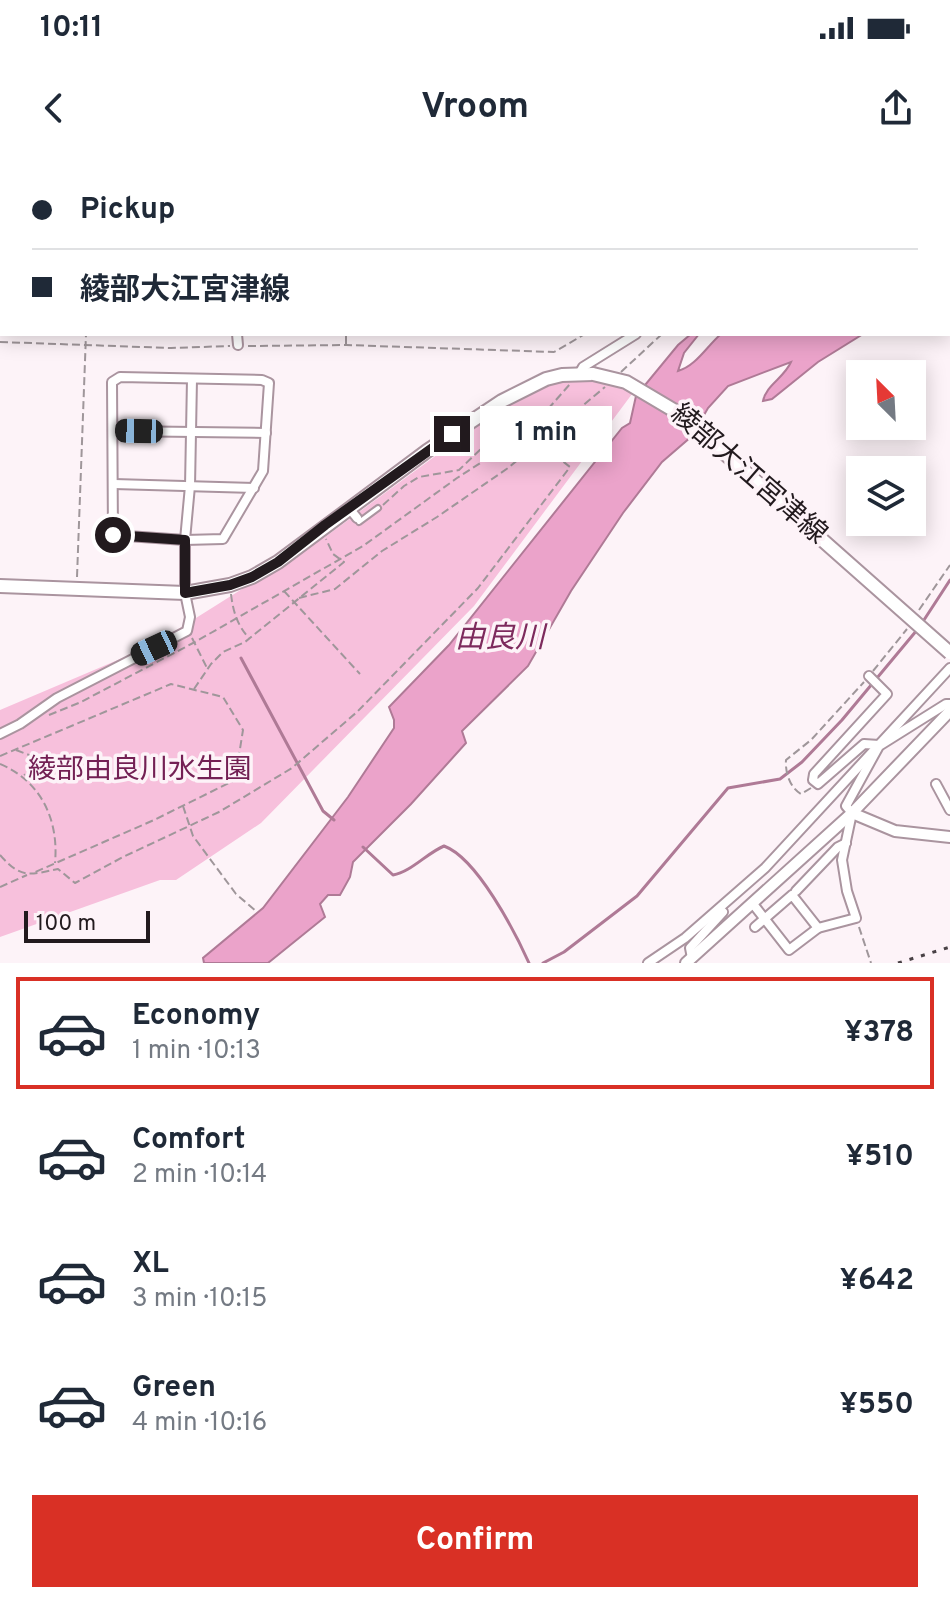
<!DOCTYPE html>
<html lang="en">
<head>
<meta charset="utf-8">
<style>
  :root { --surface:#fff; --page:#f6f6f7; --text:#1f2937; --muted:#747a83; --line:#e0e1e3; --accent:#d93025 }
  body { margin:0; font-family:Overpass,"Noto Sans JP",sans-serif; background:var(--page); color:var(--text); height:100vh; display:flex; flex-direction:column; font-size:30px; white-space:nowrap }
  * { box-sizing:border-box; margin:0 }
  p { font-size:26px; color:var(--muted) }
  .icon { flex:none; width:44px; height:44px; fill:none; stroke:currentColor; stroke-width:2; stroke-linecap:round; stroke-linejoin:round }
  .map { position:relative; height:803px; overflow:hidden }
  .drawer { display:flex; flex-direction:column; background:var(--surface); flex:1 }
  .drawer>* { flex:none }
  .hud { position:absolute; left:0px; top:0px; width:950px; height:176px; box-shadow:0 4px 20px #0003; display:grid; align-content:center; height:176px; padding:0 32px; background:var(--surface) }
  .needle { width:52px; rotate:336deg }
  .buttons { position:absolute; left:846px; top:200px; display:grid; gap:16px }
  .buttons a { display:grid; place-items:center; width:80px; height:80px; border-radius:0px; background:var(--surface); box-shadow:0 4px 20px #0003; font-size:40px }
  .scale { position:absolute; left:24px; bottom:20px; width:126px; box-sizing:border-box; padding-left:8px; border:4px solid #221a1e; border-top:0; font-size:22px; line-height:28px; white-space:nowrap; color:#221a1e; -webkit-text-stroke:6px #fdf3f8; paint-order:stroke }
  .end { position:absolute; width:36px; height:36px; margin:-18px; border:10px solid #221a1e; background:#fff; box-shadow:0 0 0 4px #fff }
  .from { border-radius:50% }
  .bubble { position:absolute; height:56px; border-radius:0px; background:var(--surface); box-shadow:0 4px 20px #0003; font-size:26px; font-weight:700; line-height:56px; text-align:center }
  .car { position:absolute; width:24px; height:48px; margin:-24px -12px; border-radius:10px; box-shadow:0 0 6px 2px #0007; background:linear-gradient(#222 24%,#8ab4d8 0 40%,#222 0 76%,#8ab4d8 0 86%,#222 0) }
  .hud b { display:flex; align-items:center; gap:28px; height:76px; font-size:30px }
  .hud b+b { border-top:2px solid var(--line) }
  .hud i { width:20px; height:20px; background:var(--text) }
  ul { padding:14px 0 0; list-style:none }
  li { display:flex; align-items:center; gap:24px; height:112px; margin:0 16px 12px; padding:0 16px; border:4px solid transparent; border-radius:0px }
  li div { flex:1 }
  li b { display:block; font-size:30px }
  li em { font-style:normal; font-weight:700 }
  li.active { border-color:var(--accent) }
  li>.icon { width:72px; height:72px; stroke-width:1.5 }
  .cta { display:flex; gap:16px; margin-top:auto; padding:16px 32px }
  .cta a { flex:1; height:92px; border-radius:0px; background:var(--accent); color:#fff; font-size:32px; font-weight:700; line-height:92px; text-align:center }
  .status { display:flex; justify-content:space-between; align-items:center; height:56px; padding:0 40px; background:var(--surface); direction:ltr }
  .status svg { height:22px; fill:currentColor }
  header { display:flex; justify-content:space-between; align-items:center; height:104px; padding:0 32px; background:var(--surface); font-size:36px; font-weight:700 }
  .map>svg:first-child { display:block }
</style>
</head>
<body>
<div class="status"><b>10:11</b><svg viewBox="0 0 49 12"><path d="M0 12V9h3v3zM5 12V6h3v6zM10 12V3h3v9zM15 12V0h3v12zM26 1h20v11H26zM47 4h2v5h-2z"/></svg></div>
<header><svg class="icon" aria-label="back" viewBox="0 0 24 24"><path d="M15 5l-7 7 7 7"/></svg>Vroom<svg class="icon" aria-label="share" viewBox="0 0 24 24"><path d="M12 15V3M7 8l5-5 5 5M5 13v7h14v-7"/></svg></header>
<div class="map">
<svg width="950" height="803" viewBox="0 0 950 803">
  <rect width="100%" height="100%" fill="#fdf3f8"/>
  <polygon fill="#f7c0dc" points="572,219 606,220 635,230 474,446 261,663 176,720 160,720 0,777 0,550 153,485 325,377 449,286 510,244 540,228"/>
  <path fill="#eba3ca" stroke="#af7a96" stroke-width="2" d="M691,174H699L684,193L678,211C696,206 707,186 721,174H863L818,202L772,239L763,241C766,225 784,218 791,202L728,226L708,248L692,276L662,302L623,353L571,431L528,506L462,571L466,583L411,644L353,702L350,717L340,735H328L320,744L325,757L268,803H204L203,798L263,748L348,637L394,568V560L389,547L449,485L622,268L630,263L636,236L678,185Z"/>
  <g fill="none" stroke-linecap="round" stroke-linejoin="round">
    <g stroke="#af7a96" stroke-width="3">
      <polyline points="922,463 950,420"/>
      <polyline points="241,498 323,651 334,660"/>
      <path d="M363,687L393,715C411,712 427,693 444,686C477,698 515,772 529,803"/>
      <polyline points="543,803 564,792 637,736 728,628 780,619 802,602 842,560 917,470"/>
    </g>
    <g stroke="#aa949f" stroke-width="8">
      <polyline id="service" points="357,358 359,362 378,348"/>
    </g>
    <g stroke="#aa949f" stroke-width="12">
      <g id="minor">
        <polyline points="228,0 228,2"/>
        <polyline points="237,174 238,185"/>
        <polyline points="579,214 583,207 636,174"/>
        <polygon points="120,217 262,220 269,223 263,311 223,379 185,380 113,375 112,222"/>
        <polyline points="113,271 266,273"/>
        <polyline points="114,324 254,328"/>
        <polyline points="349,348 357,358"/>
        <polyline points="869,516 887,534 814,614 813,620 818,624 864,584 879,585"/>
        <polyline points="0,574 20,564 57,538 187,471 190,457 185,433 185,380 190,326 192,219"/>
        <polyline points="936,624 950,650"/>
        <polyline points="796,731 838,687 846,683"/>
        <polyline points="753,744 789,790 818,768 792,735 755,767"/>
        <polyline points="818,768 856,758 847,731 842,700 852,653 846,646 879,586 946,544 950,544"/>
        <polyline points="692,798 690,788 723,752"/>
        <polyline points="648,803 685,778 765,708 950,508"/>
      </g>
    </g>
    <g stroke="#aa949f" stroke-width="14">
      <g id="tertiary">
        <polyline points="852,653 895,671 950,677"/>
        <polyline points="686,803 852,653 950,551"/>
      </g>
    </g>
    <g stroke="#aa949f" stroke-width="16">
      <polyline id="primary" points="0,426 185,433 230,425 252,417 278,402 427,291 502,241 546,219 562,215 593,214"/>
    </g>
    <g stroke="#9f969a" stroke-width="2" stroke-dasharray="8 4" stroke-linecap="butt">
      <polyline points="531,0 532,2"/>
      <polyline points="676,0 676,2"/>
      <polyline points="83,2 83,0"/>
      <polyline points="347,2 347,0"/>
      <polyline points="780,2 782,0"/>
      <polyline points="798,2 800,0"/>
      <polyline points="0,35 2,35"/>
      <polyline points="0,182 171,188 230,186"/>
      <polyline points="346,184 346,174"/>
      <polyline points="248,186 346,185 554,192 585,174"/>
      <polyline points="621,212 662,174"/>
      <polyline points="383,345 404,326 419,317 459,310 484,286 496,269 508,262 533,266"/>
      <polyline points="77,417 86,174"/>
      <polyline points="284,431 360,514"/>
      <path d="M231,434C233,451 237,465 249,478"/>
      <polyline points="299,438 335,429 382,391 437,357 508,308 605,227"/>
      <polyline points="919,450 950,405"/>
      <polyline points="192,478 207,508"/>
      <polyline points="873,511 907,469"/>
      <polyline points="194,529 211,504 223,492 245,482 344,402 333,394 326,379"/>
      <polyline points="49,555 81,542 195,482 363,386 457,318 527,273 570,224"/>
      <polyline points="16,590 29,595 30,611 24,615"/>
      <polyline points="0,596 171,524 223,537 243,570 235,620 154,660 33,713"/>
      <path d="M0,604C41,621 59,660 55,703"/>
      <path d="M811,628L801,634C790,628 785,612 786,600L811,580L864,522"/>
      <polyline points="183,646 193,676 236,734 256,751"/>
      <path d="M0,695C21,719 29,715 58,709L75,723L123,697L219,652L292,608L357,552L478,428L570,307L527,273"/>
      <polyline points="0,727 27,715"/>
      <polyline points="859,767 871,803"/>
    </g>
    <use href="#service" stroke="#fff" stroke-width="4"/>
    <use href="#minor" stroke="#fff" stroke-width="8"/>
    <use href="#tertiary" stroke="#fff" stroke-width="10"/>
    <use href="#primary" stroke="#fff" stroke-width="12"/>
    <polyline stroke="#494145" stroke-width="3" stroke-dasharray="4 8" stroke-linecap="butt" points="898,803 950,787"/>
    <g stroke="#aa949f" stroke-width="16" stroke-linecap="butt">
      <polyline id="primary-bridge" points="593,214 626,222 680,254 950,493"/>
    </g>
    <use href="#primary-bridge" stroke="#fff" stroke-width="12"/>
  </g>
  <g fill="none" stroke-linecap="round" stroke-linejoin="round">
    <polyline stroke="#221a1e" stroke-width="10" points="113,375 185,380 185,433 230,425 252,417 278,402 325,365 452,274"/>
  </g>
  <g text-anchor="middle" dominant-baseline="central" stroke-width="7" stroke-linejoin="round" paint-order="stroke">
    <g font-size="28" fill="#221a1e" stroke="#fdf3f8">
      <text transform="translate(748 315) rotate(41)">綾部大江宮津線</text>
    </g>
    <g font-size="28" fill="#732054" stroke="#fdf3f8">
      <text x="140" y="611">綾部由良川水生園</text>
    </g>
    <g font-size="30" font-style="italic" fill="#7d2a5d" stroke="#fdf3f8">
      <text x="500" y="479">由良川</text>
    </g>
  </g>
</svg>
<div class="buttons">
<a><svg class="needle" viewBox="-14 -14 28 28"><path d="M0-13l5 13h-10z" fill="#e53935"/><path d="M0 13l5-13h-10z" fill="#747a83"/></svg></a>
<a><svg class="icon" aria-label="layers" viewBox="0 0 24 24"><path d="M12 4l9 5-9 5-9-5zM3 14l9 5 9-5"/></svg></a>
</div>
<div class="scale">100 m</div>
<i class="end from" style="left:113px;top:375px"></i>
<i class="end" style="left:452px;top:274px"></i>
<div class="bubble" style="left:480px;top:246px;width:132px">1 min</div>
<i class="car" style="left:139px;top:271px;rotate:271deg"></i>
<i class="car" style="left:154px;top:488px;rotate:245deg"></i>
<div class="hud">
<b><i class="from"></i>Pickup</b>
<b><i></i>綾部大江宮津線</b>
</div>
</div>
<section class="drawer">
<ul>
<li class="active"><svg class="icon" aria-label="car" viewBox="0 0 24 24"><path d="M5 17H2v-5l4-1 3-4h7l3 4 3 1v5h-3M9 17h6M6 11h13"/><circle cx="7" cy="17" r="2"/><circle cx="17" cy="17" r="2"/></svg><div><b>Economy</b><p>1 min · 10:13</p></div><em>¥378</em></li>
<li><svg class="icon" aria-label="car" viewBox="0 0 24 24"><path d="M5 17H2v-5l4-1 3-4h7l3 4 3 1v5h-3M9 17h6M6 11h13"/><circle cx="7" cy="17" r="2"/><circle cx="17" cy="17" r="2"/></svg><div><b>Comfort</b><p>2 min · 10:14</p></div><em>¥510</em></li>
<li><svg class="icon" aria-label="car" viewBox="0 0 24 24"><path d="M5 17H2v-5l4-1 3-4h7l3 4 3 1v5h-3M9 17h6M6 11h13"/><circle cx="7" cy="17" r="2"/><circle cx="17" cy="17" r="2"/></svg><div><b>XL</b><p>3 min · 10:15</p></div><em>¥642</em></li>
<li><svg class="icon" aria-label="car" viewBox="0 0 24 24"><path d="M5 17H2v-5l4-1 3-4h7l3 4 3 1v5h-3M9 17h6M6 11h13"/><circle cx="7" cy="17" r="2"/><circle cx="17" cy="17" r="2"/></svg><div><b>Green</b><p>4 min · 10:16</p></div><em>¥550</em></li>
</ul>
<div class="cta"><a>Confirm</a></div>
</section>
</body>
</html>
